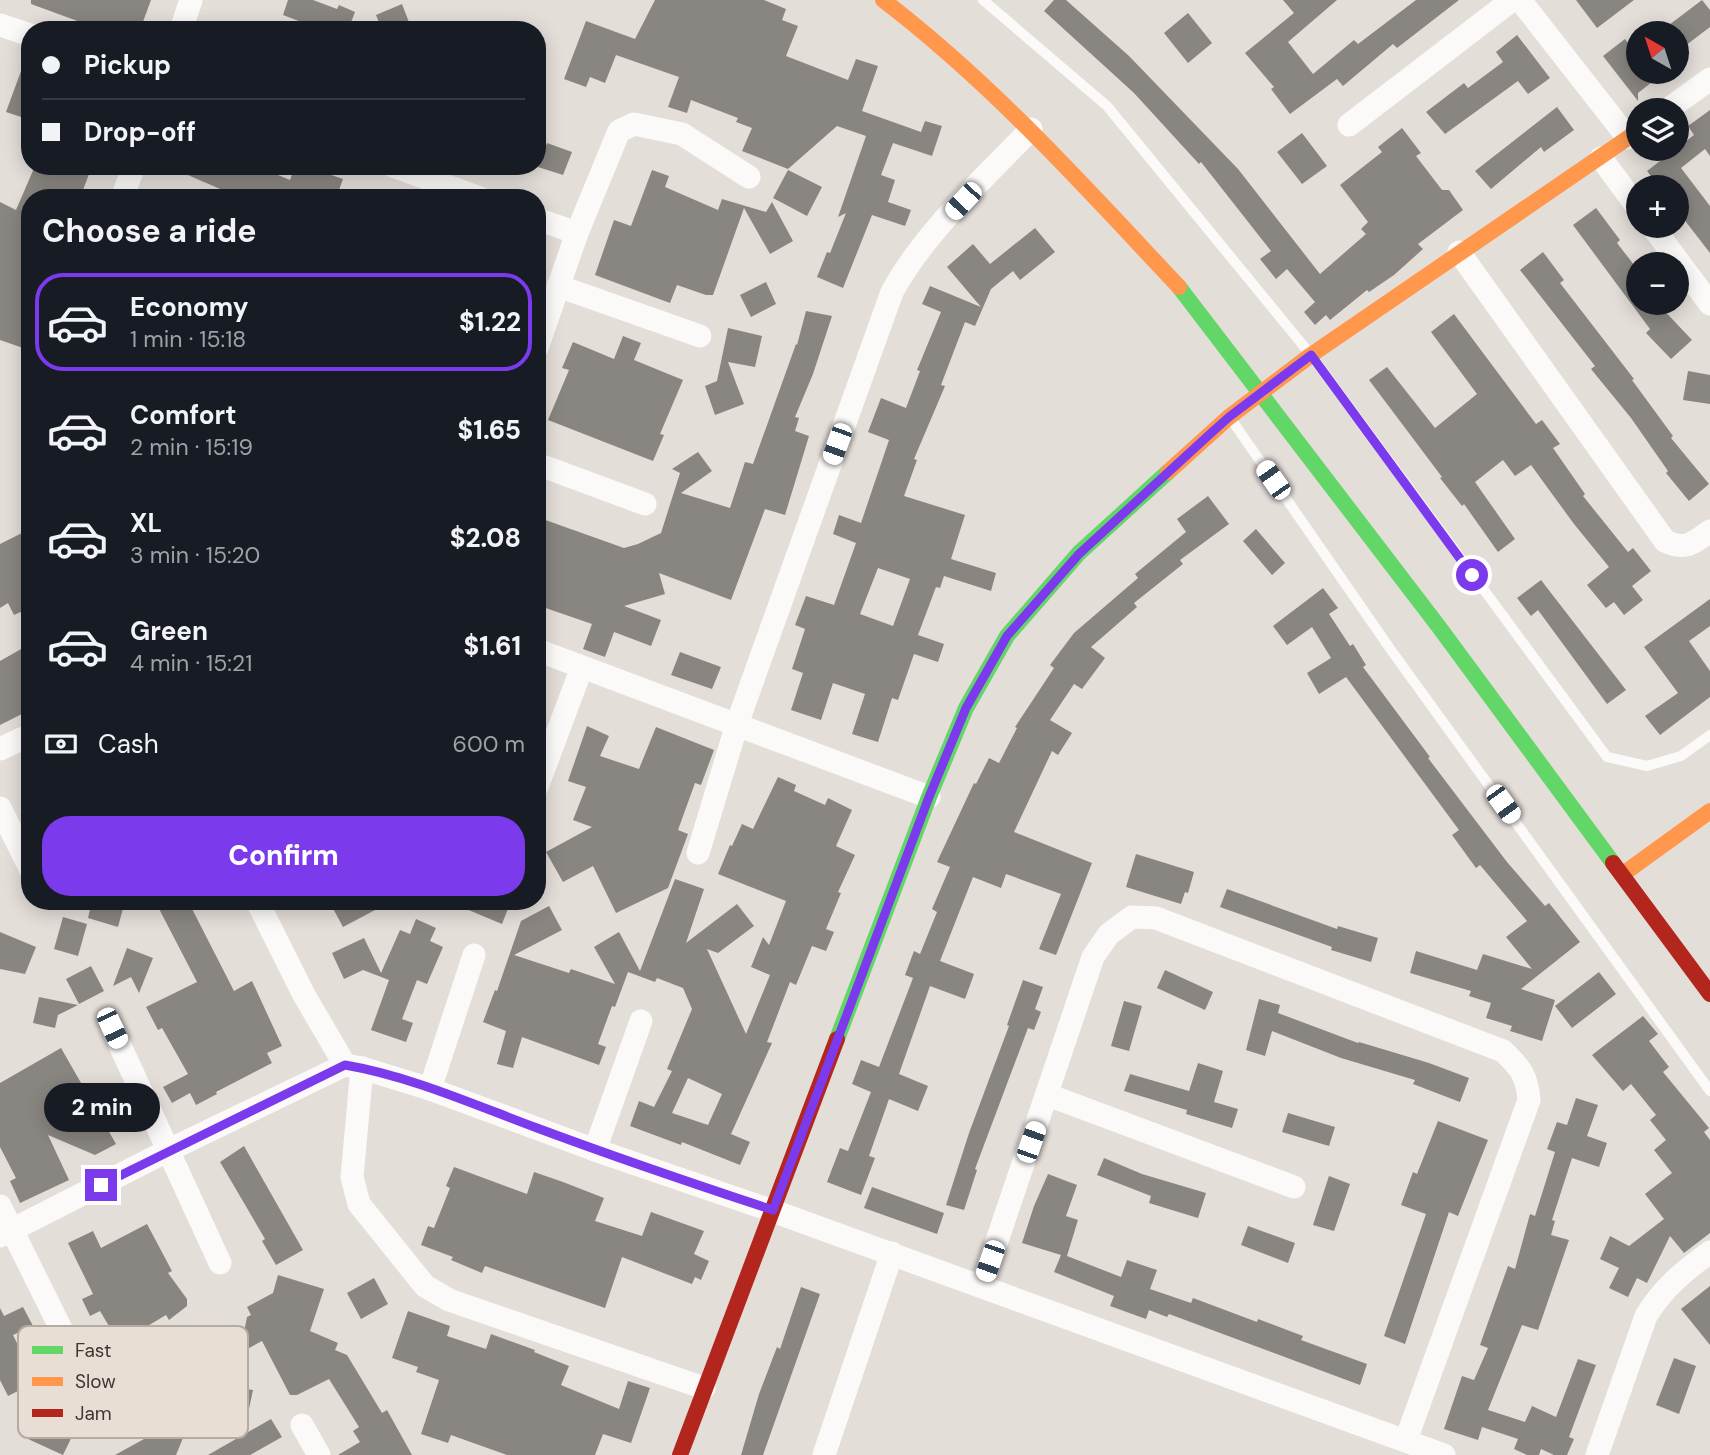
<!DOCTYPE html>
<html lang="en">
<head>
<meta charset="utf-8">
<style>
  :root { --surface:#171b24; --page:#20242c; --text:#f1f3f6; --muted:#9ea1a6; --line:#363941; --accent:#7c3aed }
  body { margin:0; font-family:"DM Sans",sans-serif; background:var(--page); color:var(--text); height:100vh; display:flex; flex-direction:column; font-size:26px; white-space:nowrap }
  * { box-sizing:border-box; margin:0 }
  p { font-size:23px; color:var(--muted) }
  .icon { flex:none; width:38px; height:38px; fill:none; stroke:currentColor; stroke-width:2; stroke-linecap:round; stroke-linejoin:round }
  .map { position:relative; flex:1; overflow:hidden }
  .details { position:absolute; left:21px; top:189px; width:525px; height:721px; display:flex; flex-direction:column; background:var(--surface); border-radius:28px; box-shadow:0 4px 18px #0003 }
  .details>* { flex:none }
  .guide { position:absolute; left:21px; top:21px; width:525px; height:154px; border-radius:28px; box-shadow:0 4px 18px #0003; display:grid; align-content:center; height:154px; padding:0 21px; background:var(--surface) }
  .needle { width:46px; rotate:321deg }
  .controls { position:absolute; left:1626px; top:21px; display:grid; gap:14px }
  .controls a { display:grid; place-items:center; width:63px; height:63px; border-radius:50%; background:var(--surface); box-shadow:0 4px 18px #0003; font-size:35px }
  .end { position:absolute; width:32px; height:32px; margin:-16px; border:9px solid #7c3aed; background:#fff; box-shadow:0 0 0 4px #fff }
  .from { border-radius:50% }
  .bubble { position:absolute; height:49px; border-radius:24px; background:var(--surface); box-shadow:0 4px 18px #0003; font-size:23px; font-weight:800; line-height:49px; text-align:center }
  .car { position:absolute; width:21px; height:42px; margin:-21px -10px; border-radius:9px; box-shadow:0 0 5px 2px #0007; background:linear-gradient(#fff 24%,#345 0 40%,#fff 0 76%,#345 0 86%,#fff 0) }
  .guide b { display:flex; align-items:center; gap:24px; height:66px; font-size:26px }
  .guide b+b { border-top:2px solid var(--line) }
  .guide i { width:18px; height:18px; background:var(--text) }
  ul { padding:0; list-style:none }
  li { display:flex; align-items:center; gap:21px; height:98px; margin:0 14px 10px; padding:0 7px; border:4px solid transparent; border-radius:28px }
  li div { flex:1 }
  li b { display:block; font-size:26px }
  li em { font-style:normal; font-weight:800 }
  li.on { border-color:var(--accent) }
  li>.icon { width:63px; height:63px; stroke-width:1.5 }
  h2 { padding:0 21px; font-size:32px; line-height:84px }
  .pay { display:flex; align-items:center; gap:18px; height:77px; padding:0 21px; font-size:26px }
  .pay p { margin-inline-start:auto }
  .primary-button { display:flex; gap:14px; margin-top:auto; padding:14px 21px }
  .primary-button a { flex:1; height:80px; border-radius:28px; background:var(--accent); color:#fff; font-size:28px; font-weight:800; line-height:80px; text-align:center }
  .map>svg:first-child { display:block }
</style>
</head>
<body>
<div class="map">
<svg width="1710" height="1455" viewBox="0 0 1710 1455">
  <rect width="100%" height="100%" fill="#e4ded9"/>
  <g fill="#898581" fill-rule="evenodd">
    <polygon points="31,0 151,0 140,30 102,30 31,4"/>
    <polygon points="288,0 313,0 337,9 339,5 355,12 348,30 322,30 283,15"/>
    <polygon points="655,0 764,0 786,9 782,20 798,26 786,56 848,80 856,59 878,66 862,111 921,132 925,121 942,126 932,156 893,143 881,175 895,180 888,202 911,210 905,226 872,215 843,288 817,277 827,252 830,253 846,213 838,217 866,136 837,126 788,169 742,151 752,128 736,122 738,118 691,100 687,113 668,107 679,77 616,55 605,83 590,77 586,87 564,79 586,21 635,39"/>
    <polygon points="1054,0 1066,0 1129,56 1238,169 1320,274 1366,234 1361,229 1368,222 1340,185 1382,152 1378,147 1402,128 1421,153 1416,156 1442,190 1449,190 1463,210 1418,244 1423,249 1394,275 1369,292 1367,290 1330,320 1326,315 1315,325 1304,312 1315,302 1287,269 1276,279 1260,259 1271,251 1201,162 1199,164 1134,93 1044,11"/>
    <polygon points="1283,0 1337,0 1288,42 1313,74 1354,40 1358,44 1416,0 1459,0 1397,48 1393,44 1343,86 1337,79 1290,114 1271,89 1274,87 1245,53 1294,13"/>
    <polygon points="1576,0 1634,0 1597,28"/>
    <polygon points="1702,0 1710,10 1710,27 1685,46 1669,25"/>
    <polygon points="402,4 412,30 382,30 376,15"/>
    <polygon points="1188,13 1212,43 1188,63 1164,33"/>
    <polygon points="1517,35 1550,78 1528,94 1518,81 1445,134 1426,112 1464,83 1468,88 1503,62 1496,52"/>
    <polygon points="1625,39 1638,55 1638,72 1644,72 1652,82 1638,93 1638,101 1603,56"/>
    <polygon points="28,52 30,53 30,120 6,112"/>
    <polygon points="1557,107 1574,130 1544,152 1541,147 1491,189 1475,171"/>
    <polygon points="1710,110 1710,156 1705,149 1681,168 1710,206 1710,253 1676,209 1676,187 1659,187 1647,171 1694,135 1688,126"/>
    <polygon points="1302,133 1327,166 1302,184 1277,152"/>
    <polygon points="547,143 572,152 563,175 538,167"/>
    <polygon points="35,166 92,166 80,198 30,198 30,271 24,287 30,289 30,338 26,349 0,340 0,202 16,210"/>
    <polygon points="167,166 256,166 290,180 295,166 305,166 343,179 336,198 241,198"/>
    <polygon points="652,170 669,176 665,187 718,210 722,199 766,212 772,202 793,241 770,254 744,208 713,295 706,295 677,285 670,303 595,275 614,220 631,226"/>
    <polygon points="788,170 822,187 807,216 773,198"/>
    <polygon points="1596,208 1620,240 1617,243 1638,270 1638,303 1657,303 1692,340 1671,359 1646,333 1650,329 1573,225"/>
    <path d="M1035,228L1055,252L1020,280L1013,271L991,289L975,326L965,322L941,385L945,386L914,459L917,460L904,496L965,515L951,559L996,573L991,591L944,576L940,588L936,587L918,635L944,644L938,662L914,654L898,700L892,698L878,742L852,734L865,694L833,683L821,720L791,710L803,673L792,669L805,629L795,625L806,596L834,605L856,543L833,534L839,515L861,523L889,440L868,432L881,398L906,408L920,371L917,370L941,312L922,304L930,286L981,307L947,267L973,244L990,264ZM878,568L910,579L893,626L860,614Z"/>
    <polygon points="1543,252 1564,280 1560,283 1634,379 1632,380 1673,436 1671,438 1709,484 1689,501 1666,473 1668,471 1631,418 1591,369 1595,366 1520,270"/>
    <polygon points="766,282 776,304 751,317 740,295"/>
    <polygon points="806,311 832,316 813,374 795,417 799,418 795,431 809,436 785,515 765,509 731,600 659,573 665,594 624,606 661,620 651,646 614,632 605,657 583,649 592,624 537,605 537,517 624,548 638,544 661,533 680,473 672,469 698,452 712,471 681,493 730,508 745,462 753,464 796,344 797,345"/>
    <polygon points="1454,314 1536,424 1542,420 1560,444 1553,448 1585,494 1583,496 1628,552 1633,548 1651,571 1632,586 1643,600 1624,615 1614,602 1606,608 1587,585 1609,567 1574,524 1531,465 1515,476 1503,460 1475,482 1515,539 1498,552 1464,504 1462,506 1440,478 1442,477 1369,380 1387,367 1435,428 1477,394 1431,332"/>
    <polygon points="728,328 762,336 755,367 728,362 744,404 715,415 705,386 717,381"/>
    <polygon points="623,336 641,343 634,360 683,380 660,434 664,435 653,461 548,420 569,370 562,368 573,342 614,359"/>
    <polygon points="1688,371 1710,375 1710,404 1683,400"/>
    <polygon points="1208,496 1229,524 1180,560 1183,564 1134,603 1137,607 1091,647 1105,658 1082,689 1074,684 1050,720 1072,733 1058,755 1052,751 1014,832 1092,863 1056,955 1039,949 1061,894 1006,874 1001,888 973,877 940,961 974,974 965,999 930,986 899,1074 928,1086 918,1111 889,1099 869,1156 875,1158 861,1195 827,1182 840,1148 848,1151 871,1092 852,1084 861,1060 879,1067 913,978 905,975 914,951 920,954 937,912 932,909 950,867 937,862 974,783 976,784 989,758 999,763 1017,728 1015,727 1054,668 1050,665 1074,633 1138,578 1135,574 1186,532 1177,519"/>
    <polygon points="30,529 30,608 14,615 8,603 0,608 0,544"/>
    <polygon points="1256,529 1285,563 1272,575 1243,541"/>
    <polygon points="1541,580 1626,690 1607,704 1538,610 1531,616 1517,598"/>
    <polygon points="1323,588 1338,608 1329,614 1350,646 1353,644 1366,665 1363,667 1430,757 1428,758 1507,862 1545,906 1549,903 1580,942 1521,989 1555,1000 1542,1041 1510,1031 1512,1026 1486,1018 1491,1003 1469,996 1471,991 1410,973 1416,951 1477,970 1483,954 1532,969 1506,937 1527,921 1480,865 1476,868 1452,835 1459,830 1346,677 1319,694 1307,673 1331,658 1312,627 1287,645 1273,626"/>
    <polygon points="1710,599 1710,626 1689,641 1710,671 1710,697 1660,735 1645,716 1678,693 1644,647"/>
    <polygon points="30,644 30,710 0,725 0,661"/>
    <polygon points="680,652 721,667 712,689 671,675"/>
    <polygon points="587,726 609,736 600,756 639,769 656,727 714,750 701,785 695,783 678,830 688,834 668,888 616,913 593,866 563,882 546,852 592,827 573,820 586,787 568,781"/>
    <path d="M778,777L796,785L794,791L825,805L828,798L852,810L836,846L855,855L838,892L841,893L826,929L834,932L826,951L812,946L796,985L790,982L767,1042L772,1043L731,1134L750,1142L740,1165L682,1142L681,1145L630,1126L639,1101L654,1107L672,1071L667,1069L692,1009L683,988L657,978L655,982L628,972L615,1007L612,1006L598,1044L606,1047L599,1065L522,1037L513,1068L497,1064L506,1031L483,1022L495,990L497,991L521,921L549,906L562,930L514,955L569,973L571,969L615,984L594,947L619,932L640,971L675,879L704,889L686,943L737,904L754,926L718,953L707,949L746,1034L770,975L751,967L763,937L769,945L786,901L718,874L730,845L732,846L742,824L753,829ZM688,1078L722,1094L708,1125L672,1113Z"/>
    <polygon points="1136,854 1194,872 1188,893 1185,892 1181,904 1126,887"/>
    <polygon points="1227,889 1337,929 1338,926 1378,938 1371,962 1331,950 1332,947 1220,907"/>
    <polygon points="92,901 125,901 118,927 88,918"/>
    <polygon points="155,901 188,901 234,991 252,981 282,1046 267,1053 272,1063 216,1092 217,1094 196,1105 190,1093 172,1103 163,1087 188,1074 162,1028 158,1030 146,1007 197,982"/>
    <polygon points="329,901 392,901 343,927"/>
    <polygon points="447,901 511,901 502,924"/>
    <polygon points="63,917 87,924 78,956 54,949"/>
    <polygon points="416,919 436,928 430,941 443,947 427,984 417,980 402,1019 413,1023 406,1042 371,1030 389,980 363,970 344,979 332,953 364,938 381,973 400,930 410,934"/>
    <polygon points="0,932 36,947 25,974 0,969"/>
    <polygon points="127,948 153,958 139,993 131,977 113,986"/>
    <polygon points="91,966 104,991 79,1004 66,979"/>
    <polygon points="1165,970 1213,992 1205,1010 1157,988"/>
    <polygon points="1599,972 1616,994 1572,1028 1555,1006"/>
    <polygon points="1023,980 1043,987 1035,1009 1041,1012 1034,1030 1028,1028 975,1169 977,1170 964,1210 946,1205 969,1133 1009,1026 1007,1025"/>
    <polygon points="39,997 78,1005 58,1015 55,1028 33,1023"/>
    <polygon points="1259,999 1280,1005 1278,1013 1358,1043 1359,1042 1429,1063 1469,1078 1460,1102 1413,1084 1415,1080 1341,1058 1272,1031 1265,1056 1246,1050"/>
    <polygon points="1124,1001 1142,1006 1129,1051 1111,1046"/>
    <polygon points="1643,1016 1658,1034 1649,1041 1669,1067 1663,1072 1709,1128 1704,1132 1710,1140 1710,1233 1684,1253 1670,1236 1647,1283 1637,1278 1628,1297 1609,1288 1619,1268 1600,1259 1610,1236 1629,1246 1664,1219 1645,1194 1672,1173 1654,1150 1666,1140 1650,1120 1656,1115 1631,1084 1623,1091 1592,1055"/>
    <polygon points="61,1048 116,1144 95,1155 48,1135 69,1180 20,1203 10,1181 16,1178 0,1147 0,1083"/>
    <polygon points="1198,1063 1223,1071 1214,1102 1238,1109 1232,1128 1186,1114 1187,1110 1124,1091 1130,1074 1189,1091"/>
    <polygon points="1576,1098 1598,1105 1587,1136 1607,1143 1599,1167 1572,1158 1552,1220 1555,1221 1551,1235 1569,1240 1538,1330 1522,1325 1488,1410 1525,1422 1532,1406 1556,1417 1578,1359 1596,1365 1569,1437 1574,1439 1567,1455 1554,1455 1541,1449 1539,1455 1527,1455 1514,1449 1518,1439 1482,1427 1478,1440 1444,1429 1462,1376 1474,1380 1488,1348 1480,1345 1508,1266 1515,1269 1530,1214 1535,1216 1555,1152 1547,1149 1557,1122 1567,1125"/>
    <polygon points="1288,1113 1335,1127 1329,1146 1282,1132"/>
    <polygon points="1438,1121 1488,1140 1458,1216 1449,1212 1405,1344 1384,1336 1426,1214 1401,1205 1413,1172 1417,1174"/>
    <polygon points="244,1146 303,1250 276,1265 262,1241 265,1239 220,1162"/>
    <polygon points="1104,1158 1142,1174 1206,1193 1198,1218 1149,1203 1151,1196 1097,1175"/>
    <polygon points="454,1167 527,1194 534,1172 563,1182 604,1198 595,1221 642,1236 651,1212 704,1231 694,1254 709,1261 701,1280 695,1277 692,1284 622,1257 605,1308 485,1266 482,1273 451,1260 453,1257 421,1245 428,1226 434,1228 450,1188 446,1186"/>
    <polygon points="1048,1174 1077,1185 1066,1216 1078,1220 1067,1256 1121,1277 1127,1260 1157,1270 1150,1289 1191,1303 1193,1298 1257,1322 1258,1319 1303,1336 1301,1340 1367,1364 1360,1385 1169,1314 1167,1317 1149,1310 1146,1319 1110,1306 1114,1296 1054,1272 1061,1255 1022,1243 1034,1206"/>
    <polygon points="1329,1176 1350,1184 1334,1231 1313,1225"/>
    <polygon points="872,1187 944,1213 937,1234 864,1208"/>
    <polygon points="147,1224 172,1271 168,1273 187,1299 187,1306 169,1320 166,1315 119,1343 100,1311 90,1316 82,1299 93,1294 68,1243 93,1231 101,1248"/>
    <polygon points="1248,1226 1295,1243 1288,1263 1241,1245"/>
    <polygon points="278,1275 324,1289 310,1331 338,1343 335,1350 347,1355 382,1413 387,1410 412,1455 338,1455 360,1442 353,1431 359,1427 329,1379 297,1395 290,1395 262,1341 240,1353 247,1317 251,1315 247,1307 273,1293"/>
    <polygon points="374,1278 388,1304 361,1319 347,1293"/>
    <polygon points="1710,1286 1710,1345 1681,1309"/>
    <polygon points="801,1287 820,1294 763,1455 741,1455 759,1394 777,1347 780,1349"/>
    <polygon points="23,1307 33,1326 13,1335 36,1382 8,1396 0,1380 0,1308 4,1316"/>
    <polygon points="408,1311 450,1326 447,1336 486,1349 491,1334 535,1350 534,1352 569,1366 561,1385 619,1409 628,1381 650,1388 631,1443 603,1434 595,1455 507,1455 451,1435 448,1443 421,1434 439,1380 416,1372 418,1367 392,1358"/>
    <polygon points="1674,1358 1696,1366 1679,1414 1656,1405"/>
    <polygon points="233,1387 253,1390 247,1418 227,1414"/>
    <polygon points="44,1405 79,1422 63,1455 28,1439"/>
    <polygon points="156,1408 190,1421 176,1455 115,1455 144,1439"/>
    <polygon points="271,1419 282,1437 250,1455 208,1455"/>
  </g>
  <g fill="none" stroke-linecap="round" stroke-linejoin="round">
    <g stroke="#fbfaf9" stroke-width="10">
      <polyline points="983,0 1107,106 1311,355 1607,757 1647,766 1681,756 1710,735"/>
      <polyline points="1231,419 1391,650 1710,1091"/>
    </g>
    <g stroke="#fbfaf9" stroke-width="23">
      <polyline points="1520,0 1628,138"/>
      <polyline points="0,25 30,35"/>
      <polyline points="181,30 191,0"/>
      <polyline points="1667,110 1710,79"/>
      <polyline points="1349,125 1512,0"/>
      <polyline points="1601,158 1638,208"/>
      <polyline points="393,166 480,198"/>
      <polyline points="122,198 134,166"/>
      <polyline points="537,219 577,233"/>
      <polyline points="1652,226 1710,304"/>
      <path d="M1459,252L1665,541C1686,551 1693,543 1710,531"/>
      <polyline points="558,286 700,336"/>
      <polyline points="537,348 577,233 619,131 634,124 682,134 749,177"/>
      <polyline points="537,464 645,504"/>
      <polyline points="537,650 929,797"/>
      <polyline points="0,749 30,735"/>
      <polyline points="537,787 582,667"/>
      <polyline points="0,808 30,868"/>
      <path d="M698,853L737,724L892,292C926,230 982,181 1031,129"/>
      <polyline points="257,901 304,995 345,1065 362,1068 430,1089 595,1150 773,1211 1444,1455"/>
      <polyline points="112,1028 220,1263"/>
      <polyline points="362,1068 352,1177 359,1204 425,1286 449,1300 704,1388"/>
      <polyline points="430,1089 474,955"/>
      <polyline points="1048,1095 1294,1187"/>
      <polyline points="595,1150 641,1021"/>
      <polyline points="0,1206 72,1351"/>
      <polyline points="0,1236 169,1150 345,1065"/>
      <path d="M982,1285L1093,957L1109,934L1132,917L1156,918L1503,1051C1521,1068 1527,1076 1529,1100L1406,1440"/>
      <polyline points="302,1425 319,1455"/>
      <polyline points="824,1455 892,1253"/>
      <path d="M1597,1455L1646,1316C1663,1288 1684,1271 1710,1252"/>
    </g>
    <g stroke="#63d668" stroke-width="16">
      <polyline points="1179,287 1439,627 1613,863"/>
      <polyline points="837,1039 929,797 966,708 1007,636 1079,553 1168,472"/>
    </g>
    <g stroke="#ff974d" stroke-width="16">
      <path d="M883,0C993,84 1085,187 1179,287"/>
      <polyline points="1168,472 1229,417 1311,355 1638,131"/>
      <polyline points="1623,874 1710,811"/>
    </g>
    <g stroke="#b3261e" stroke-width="16">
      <polyline points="1613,863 1710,994"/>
      <polyline points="680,1455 837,1039"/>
    </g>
  </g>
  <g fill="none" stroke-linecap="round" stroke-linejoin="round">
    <path stroke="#7c3aed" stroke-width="9" d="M101,1185L345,1065C410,1076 475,1105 537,1128C615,1157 694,1184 773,1210L929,797L966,708L1007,636L1079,554L1210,434L1229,417L1311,355L1472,575"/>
  </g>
  <rect x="18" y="1326" width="230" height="112" rx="10" fill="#e8ded4" stroke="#b4aca4" stroke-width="2"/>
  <rect x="32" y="1346" width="31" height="8" fill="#63d668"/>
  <rect x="32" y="1377" width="31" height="9" fill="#ff974d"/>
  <rect x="32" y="1409" width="31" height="8" fill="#b3261e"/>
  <g font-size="19" fill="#3c3834">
    <text x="75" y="1357">Fast</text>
    <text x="75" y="1388">Slow</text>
    <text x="75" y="1420">Jam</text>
  </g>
</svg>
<div class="controls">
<a><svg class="needle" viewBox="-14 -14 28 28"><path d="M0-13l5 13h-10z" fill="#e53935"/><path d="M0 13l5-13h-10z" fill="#9ea1a6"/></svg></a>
<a><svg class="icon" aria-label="layers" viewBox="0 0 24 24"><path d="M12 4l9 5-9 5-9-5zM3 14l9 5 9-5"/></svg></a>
<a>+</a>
<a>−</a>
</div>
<i class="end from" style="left:1472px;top:575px"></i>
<i class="end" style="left:101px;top:1185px"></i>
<div class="bubble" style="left:44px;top:1083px;width:116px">2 min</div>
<i class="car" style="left:963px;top:201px;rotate:223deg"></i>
<i class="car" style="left:837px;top:444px;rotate:200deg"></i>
<i class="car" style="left:1273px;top:480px;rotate:325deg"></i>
<i class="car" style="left:1503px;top:804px;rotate:144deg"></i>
<i class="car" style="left:112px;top:1028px;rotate:155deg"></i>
<i class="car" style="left:1031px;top:1142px;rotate:19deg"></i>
<i class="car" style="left:990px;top:1261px;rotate:199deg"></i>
<div class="guide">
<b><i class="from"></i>Pickup</b>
<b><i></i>Drop-off</b>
</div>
<section class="details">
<h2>Choose a ride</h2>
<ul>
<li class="on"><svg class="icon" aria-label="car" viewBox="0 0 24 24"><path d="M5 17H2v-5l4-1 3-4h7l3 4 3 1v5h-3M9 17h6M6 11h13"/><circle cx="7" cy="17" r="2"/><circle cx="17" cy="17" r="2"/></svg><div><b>Economy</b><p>1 min · 15:18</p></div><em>$1.22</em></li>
<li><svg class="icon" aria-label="car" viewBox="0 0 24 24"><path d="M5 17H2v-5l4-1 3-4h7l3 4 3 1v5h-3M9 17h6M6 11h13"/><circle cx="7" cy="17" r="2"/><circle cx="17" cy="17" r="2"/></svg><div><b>Comfort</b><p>2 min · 15:19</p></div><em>$1.65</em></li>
<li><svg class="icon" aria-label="car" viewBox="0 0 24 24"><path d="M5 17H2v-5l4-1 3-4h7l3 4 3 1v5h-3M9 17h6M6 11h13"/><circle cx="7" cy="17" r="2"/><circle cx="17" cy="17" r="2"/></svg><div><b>XL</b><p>3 min · 15:20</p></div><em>$2.08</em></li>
<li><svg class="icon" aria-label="car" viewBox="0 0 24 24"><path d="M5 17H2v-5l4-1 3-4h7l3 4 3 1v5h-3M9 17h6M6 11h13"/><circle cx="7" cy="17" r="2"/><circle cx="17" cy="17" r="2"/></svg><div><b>Green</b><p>4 min · 15:21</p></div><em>$1.61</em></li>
</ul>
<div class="pay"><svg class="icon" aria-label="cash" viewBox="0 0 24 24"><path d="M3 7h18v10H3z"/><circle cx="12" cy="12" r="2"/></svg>Cash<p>600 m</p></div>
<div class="primary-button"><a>Confirm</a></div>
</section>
</div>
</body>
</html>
